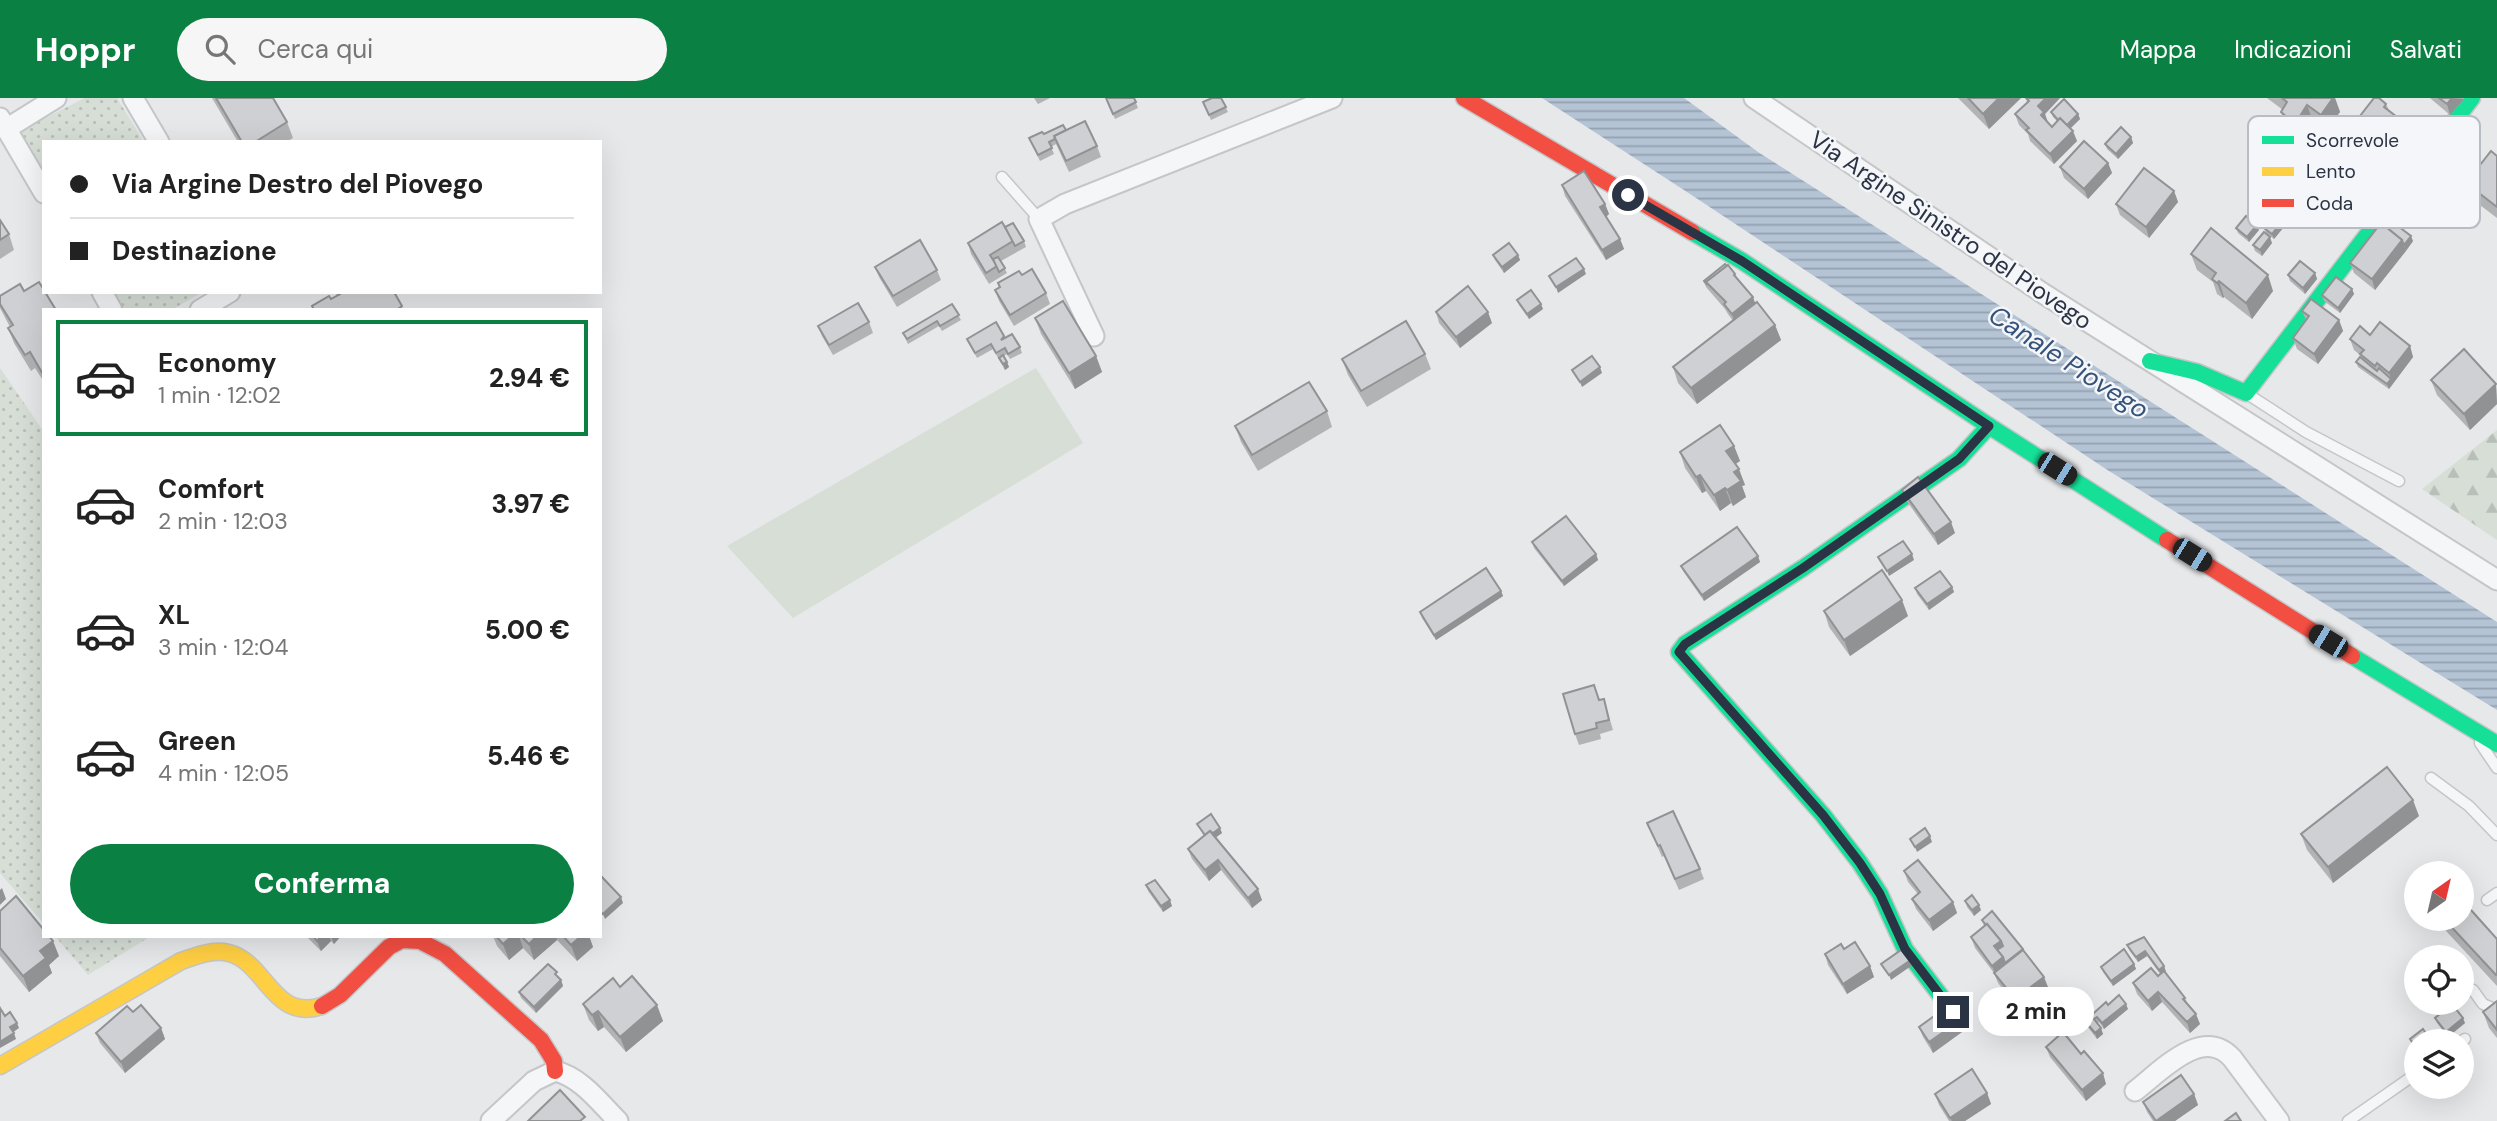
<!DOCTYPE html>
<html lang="it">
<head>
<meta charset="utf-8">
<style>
  :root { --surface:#fff; --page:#f6f6f6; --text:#222; --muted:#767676; --line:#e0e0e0; --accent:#0b8043 }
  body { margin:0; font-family:"DM Sans",sans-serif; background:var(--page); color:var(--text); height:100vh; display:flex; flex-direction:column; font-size:26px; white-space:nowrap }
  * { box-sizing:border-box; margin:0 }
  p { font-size:23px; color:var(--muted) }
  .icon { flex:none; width:38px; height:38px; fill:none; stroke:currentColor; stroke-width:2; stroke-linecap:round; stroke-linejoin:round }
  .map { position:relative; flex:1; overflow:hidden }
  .drawer { position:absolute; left:42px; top:210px; width:560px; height:630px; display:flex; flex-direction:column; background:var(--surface); border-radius:0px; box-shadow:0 7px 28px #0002 }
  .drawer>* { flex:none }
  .guide { position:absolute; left:42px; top:42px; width:560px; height:154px; border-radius:0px; box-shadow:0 7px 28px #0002; display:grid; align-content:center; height:154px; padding:0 28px; background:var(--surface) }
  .needle { width:46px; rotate:34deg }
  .tools { position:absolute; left:2404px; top:763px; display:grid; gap:14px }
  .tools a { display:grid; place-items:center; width:70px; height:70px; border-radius:50%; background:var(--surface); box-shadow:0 7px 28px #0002; font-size:35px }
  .end { position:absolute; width:32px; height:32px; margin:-16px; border:9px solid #2b3445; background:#fff; box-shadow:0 0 0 4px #fff }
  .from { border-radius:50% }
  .bubble { position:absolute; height:49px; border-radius:24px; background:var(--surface); box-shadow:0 7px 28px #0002; font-size:23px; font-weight:800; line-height:49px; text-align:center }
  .car { position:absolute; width:21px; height:42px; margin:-21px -10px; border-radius:9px; box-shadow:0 0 5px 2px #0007; background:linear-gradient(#222 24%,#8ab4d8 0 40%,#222 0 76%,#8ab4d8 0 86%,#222 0) }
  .guide b { display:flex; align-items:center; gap:24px; height:66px; font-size:26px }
  .guide b+b { border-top:2px solid var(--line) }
  .guide i { width:18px; height:18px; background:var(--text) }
  ul { padding:12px 0 0; list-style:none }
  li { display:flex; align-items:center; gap:21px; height:116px; margin:0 14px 10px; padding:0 14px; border:4px solid transparent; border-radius:0px }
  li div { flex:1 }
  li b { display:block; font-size:26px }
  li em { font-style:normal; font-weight:800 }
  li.on { border-color:var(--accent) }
  li>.icon { width:63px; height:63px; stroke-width:1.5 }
  .button { display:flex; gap:14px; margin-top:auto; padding:14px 28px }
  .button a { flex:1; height:80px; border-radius:42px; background:var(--accent); color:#fff; font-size:28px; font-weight:800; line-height:80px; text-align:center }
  header { display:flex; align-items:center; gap:42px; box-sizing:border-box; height:98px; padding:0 35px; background:var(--accent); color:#fff }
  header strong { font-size:33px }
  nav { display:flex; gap:38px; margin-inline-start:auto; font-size:24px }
  .search { width:490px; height:63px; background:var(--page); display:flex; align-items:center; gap:18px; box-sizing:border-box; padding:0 24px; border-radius:38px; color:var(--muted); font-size:26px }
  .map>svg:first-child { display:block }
</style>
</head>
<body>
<header>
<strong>Hoppr</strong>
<div class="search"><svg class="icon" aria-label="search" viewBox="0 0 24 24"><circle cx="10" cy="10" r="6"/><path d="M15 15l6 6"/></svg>Cerca qui</div>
<nav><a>Mappa</a><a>Indicazioni</a><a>Salvati</a></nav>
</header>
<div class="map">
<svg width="2497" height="1023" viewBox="0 0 2497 1023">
  <defs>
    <pattern id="forest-firs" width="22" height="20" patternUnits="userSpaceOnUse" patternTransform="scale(1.75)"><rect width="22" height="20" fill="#d6ded6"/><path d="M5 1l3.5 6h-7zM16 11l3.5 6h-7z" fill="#b8bfb9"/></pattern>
    <pattern id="park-dots" width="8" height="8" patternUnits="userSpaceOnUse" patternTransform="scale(1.75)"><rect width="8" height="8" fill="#d6ded6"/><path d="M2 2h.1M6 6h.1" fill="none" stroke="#b8bfb9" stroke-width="1.8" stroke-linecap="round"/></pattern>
    <pattern id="water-rules" width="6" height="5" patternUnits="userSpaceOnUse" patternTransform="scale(1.75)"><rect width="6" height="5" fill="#b4c4d5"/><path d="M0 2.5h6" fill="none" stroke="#93a0af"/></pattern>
  </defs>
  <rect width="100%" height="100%" fill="#e6e8ea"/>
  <polygon fill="#d6ded6" points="1036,270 1083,345 793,520 727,448"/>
  <polygon fill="url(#forest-firs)" points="2497,332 2497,442 2422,391"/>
  <g fill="url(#park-dots)">
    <polygon points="85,0 117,0 144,44 44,44 44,75 19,33"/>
    <polygon points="114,194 203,194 171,212 124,212"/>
    <polygon points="0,270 44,334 44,826 0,775"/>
    <polygon points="55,838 151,838 88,877"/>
  </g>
  <polygon fill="url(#water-rules)" points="1542,0 1684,0 1758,54 2497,524 2497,612 2109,373 1687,94"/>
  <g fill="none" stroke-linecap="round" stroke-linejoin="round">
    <g stroke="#c4c6c8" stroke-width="13">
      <g id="lane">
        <polyline points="1002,79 1039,121"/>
        <polyline points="2249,297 2306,334 2399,383"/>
        <polyline points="2480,645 2497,670"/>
        <polyline points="2431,680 2469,708 2497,737"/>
        <polyline points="2487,802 2497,795"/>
        <polyline points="2473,892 2483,906 2497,912"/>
        <polyline points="2462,943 2465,941"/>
        <polyline points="2348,1023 2417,975"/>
      </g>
    </g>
    <g stroke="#c4c6c8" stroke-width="23">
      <g id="street">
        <polyline points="133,0 159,44"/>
        <polyline points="1754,0 2044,196 2497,482"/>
        <polyline points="0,20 44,95"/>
        <polyline points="6,31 56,0"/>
        <polyline points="102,194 112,212"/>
        <polyline points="200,212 230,194"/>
        <polyline points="1094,238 1039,121 1065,106 1332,0"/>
        <path d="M2135,993C2160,974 2202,927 2232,960L2279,1023"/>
        <path d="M491,1023L534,983L555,973C581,979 600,1005 618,1023"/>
      </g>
    </g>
    <g stroke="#c4c6c8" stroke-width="19">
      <g id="fast">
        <polyline points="1692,134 1742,163 1989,328 2167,442"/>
        <polyline points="2150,263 2197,274 2246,295 2472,0"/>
        <polyline points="2352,558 2497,646"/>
        <polyline points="1953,914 1905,851 1880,796 1860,765 1823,717 1679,554 1685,546 1803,470 1959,361 1989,328"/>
      </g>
    </g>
    <g stroke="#c4c6c8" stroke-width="19">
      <path id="slow" d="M0,968L181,863C196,858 212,851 229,855C266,864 273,924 322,908"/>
    </g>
    <g stroke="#c4c6c8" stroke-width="19">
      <g id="jam">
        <polyline points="1464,0 1692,134"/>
        <polyline points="2167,442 2352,558"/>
        <polyline points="322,908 340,897 389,849 402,842 420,843 445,856 541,942 554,963 555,973"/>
      </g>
    </g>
    <use href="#lane" stroke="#f5f6f7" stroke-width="10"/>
    <use href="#street" stroke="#f5f6f7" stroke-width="19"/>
    <use href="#fast" stroke="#16e098" stroke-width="16"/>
    <use href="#slow" stroke="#ffcf43" stroke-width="16"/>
    <use href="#jam" stroke="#f24e42" stroke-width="16"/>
  </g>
  <g fill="#b1b3b5">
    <polygon points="212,0 273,0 287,24 293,40 286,44 238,44"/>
    <polygon points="1034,0 1050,0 1038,6"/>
    <polygon points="1106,0 1134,0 1138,10 1115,21"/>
    <polygon points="1221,0 1228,14 1211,22 1203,4"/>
    <polygon points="1958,0 2021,0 1989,31"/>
    <polygon points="2026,0 2060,0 2045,16 2048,25 2052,29 2057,23 2053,19 2051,14 2078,16 2080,21 2070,30 2077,43 2054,66 2030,43 2028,36 2019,27 2015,16 2027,4"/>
    <polygon points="2267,0 2335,0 2340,14 2326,32 2313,23 2301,42 2287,30 2281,14 2283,12"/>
    <polygon points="2430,0 2464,0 2464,1 2450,17"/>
    <polygon points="2386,6 2389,12 2414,39 2397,61 2373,42 2369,47 2357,37 2353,27"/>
    <polygon points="1066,32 1097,48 1101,59 1069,74 1056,46 1051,49 1054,56 1040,63 1029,40"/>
    <polygon points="2131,39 2133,45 2118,61 2107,51 2105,46"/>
    <polygon points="2497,58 2497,120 2472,101 2466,85"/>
    <polygon points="2108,65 2112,75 2088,101 2064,80 2060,69"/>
    <polygon points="1562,87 1605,106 1609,116 1606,119 1620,141 1624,151 1606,162 1565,98"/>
    <polygon points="2174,93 2178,104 2149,140 2120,117 2116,106"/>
    <polygon points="2293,118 2274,141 2266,135 2264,130"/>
    <polygon points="0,122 9,136 14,152 0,161"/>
    <polygon points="2385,128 2413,143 2375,192 2354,175 2350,165"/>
    <polygon points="1005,129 1024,143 1026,149 1001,163 1007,175 989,186 971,156 968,145"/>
    <polygon points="2236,130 2259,132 2249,144 2238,135"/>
    <polygon points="2272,145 2262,158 2255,153 2253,147"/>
    <polygon points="2191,156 2273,193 2252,221 2224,199 2223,200 2217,196 2213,184 2197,172"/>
    <polygon points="1493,157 1518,157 1520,162 1504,175 1495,162"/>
    <polygon points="875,169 937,172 941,182 897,209 879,179"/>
    <polygon points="2315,175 2317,181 2305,196 2290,183 2288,177"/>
    <polygon points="1735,176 1737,181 1755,205 1775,227 1781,242 1697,306 1678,285 1673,269 1733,223 1728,216 1725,211 1706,189 1704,183"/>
    <polygon points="1022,177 1046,195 1050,206 1014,228 999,203 995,192 999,190 998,185"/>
    <polygon points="2352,191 2354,196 2340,215 2324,203 2322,197"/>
    <polygon points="24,193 44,212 44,284 35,270 31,273 14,245 8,230 10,229 0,210 0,198"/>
    <polygon points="335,194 394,194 403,212 313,212 312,208 331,201 337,198"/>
    <polygon points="1517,202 1543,211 1529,221 1519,207"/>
    <polygon points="952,206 961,222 942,233 939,228 908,246 903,235"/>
    <polygon points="2302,213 2339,222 2343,233 2318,266 2297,251 2293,240 2306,222"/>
    <polygon points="1436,214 1492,225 1460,250 1439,225"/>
    <polygon points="1035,220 1096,258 1102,274 1075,291 1041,236"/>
    <polygon points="869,224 873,235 833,257 822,238 818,228"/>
    <polygon points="2370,237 2410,248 2413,259 2389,291 2358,269 2356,264 2362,261 2360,257 2354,252 2350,241"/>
    <polygon points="1005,240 1020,249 1022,255 1010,261 1007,256 1004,258 1009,269 1005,272 993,251 977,260 967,241"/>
    <polygon points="1425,256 1431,271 1367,309 1348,277 1342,261"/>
    <polygon points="2431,282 2496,286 2497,306 2470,332 2437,297"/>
    <polygon points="1327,313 1332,329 1258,373 1241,344 1235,328"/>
    <polygon points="1734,348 1740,363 1736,366 1745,387 1742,388 1746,399 1733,408 1731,405 1720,413 1706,393 1702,395 1685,370 1680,354"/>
    <polygon points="1902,392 1955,435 1938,447 1906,402"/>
    <polygon points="1532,444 1596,456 1598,462 1564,488 1534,450"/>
    <polygon points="1758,458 1760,464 1704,503 1683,473 1681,468"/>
    <polygon points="1952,489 1954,494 1929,512 1917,496 1915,490"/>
    <polygon points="1501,493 1503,498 1436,542 1422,520 1420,514"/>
    <polygon points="1824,513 1908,518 1850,558 1829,529"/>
    <polygon points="1600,602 1607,612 1613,632 1600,636 1601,641 1579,647 1575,636"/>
    <polygon points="2419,718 2333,785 2307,752 2301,736"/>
    <polygon points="1647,725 1700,771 1704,781 1679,792 1664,758 1662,759"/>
    <polygon points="1197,726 1222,735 1216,739 1262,802 1252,810 1221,772 1209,783 1192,761 1188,751 1204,738"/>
    <polygon points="1904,773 1953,804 1957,815 1933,833 1916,811 1912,801 1918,796 1908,784"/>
    <polygon points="1146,787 1172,808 1163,814 1148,793"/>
    <polygon points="1965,803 1981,812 1974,818 1967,809"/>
    <polygon points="0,813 59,858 49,867 52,875 29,894 0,858"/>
    <polygon points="2435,821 2462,821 2497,841 2497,888"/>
    <polygon points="1982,822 2048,889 2019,912 1998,885 1994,875 1975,850 1971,839 1984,828"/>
    <polygon points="306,838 341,838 334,846 331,843 321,853"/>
    <polygon points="493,838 589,838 593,849 577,863 557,842 534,862 523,850 509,862 497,848"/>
    <polygon points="2144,839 2164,868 2166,874 2165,875 2185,900 2187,905 2200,926 2190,935 2162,904 2152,913 2137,896 2133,885 2158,878 2160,876 2147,858 2138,864 2129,852 2127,847"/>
    <polygon points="1844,851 1870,868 1874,879 1847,896 1828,867 1825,856"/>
    <polygon points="2134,866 2136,871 2113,888 2103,874 2101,869"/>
    <polygon points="559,880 561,882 563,888 536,915 521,900 519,894"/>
    <polygon points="620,889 663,923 626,954 604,929 598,933 589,922 583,906"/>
    <polygon points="2497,903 2497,940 2489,930 2483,914"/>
    <polygon points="2128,911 2104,931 2099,924 2097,926 2103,936 2097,941 2087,928 2085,923"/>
    <polygon points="133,914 161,930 165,941 125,975 100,945 96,935"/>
    <polygon points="2435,920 2465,925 2448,939 2437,925"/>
    <polygon points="1959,923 1962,934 1933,955 1923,939 1919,929"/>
    <polygon points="2046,949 2106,986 2086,1003 2050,959"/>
    <polygon points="1987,995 1991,1006 1965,1023 1949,1023 1939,1007 1935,996"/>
    <polygon points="2194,996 2198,1007 2175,1023 2153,1023 2147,1014 2143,1004"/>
  </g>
  <g fill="#909294">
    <polygon points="1999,0 2021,0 1989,31 1983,16"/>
    <polygon points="2046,0 2060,0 2045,16 2048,25 2045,28 2038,8"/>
    <polygon points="2333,0 2335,0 2340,14 2326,32 2321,17"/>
    <polygon points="2452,0 2464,1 2450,17 2447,6"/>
    <polygon points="2307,7 2313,23 2301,42 2295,26"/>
    <polygon points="2078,16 2080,21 2067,34 2065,28"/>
    <polygon points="2410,29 2414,39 2397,61 2393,50"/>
    <polygon points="2369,31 2373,42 2369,47 2365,36"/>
    <polygon points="2073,33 2077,43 2054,66 2050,56"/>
    <polygon points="2131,39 2133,45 2118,61 2116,56"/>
    <polygon points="2108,65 2112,75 2088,101 2084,91"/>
    <polygon points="2174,93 2178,104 2149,140 2146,129"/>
    <polygon points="1605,106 1609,116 1604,120 1600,109"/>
    <polygon points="2291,112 2293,118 2274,141 2272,136"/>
    <polygon points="2257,127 2259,132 2249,144 2247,139"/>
    <polygon points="2411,138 2413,143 2406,153 2404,147"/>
    <polygon points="2270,139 2272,145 2262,158 2260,152"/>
    <polygon points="1620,141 1624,151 1606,162 1602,152"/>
    <polygon points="2402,142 2406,153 2375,192 2372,181"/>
    <polygon points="1518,157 1520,162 1504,175 1502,169"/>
    <polygon points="1584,171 1586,176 1558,195 1556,189"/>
    <polygon points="2315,175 2317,181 2305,196 2303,190"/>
    <polygon points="2268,177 2273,193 2252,221 2246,205"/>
    <polygon points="2219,183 2224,199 2223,200 2217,185"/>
    <polygon points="2352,191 2354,196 2340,215 2338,210"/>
    <polygon points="1753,199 1757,210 1735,227 1732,216"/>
    <polygon points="1541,206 1543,211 1529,221 1527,216"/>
    <polygon points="1488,214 1492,225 1460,250 1456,239"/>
    <polygon points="2339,222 2343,233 2318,266 2314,256"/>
    <polygon points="1775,227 1781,242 1697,306 1691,290"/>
    <polygon points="2410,248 2413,259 2389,291 2387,286 2391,281 2389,275"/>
    <polygon points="1096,258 1102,274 1075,291 1069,275"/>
    <polygon points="1007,264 1009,269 1005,272 1003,266"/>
    <polygon points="1600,269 1602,275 1582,289 1580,284"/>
    <polygon points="2496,286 2497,306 2470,332 2464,316"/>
    <polygon points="1734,348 1740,363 1732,368 1726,353"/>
    <polygon points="1739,371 1745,387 1742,388 1746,399 1733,408 1727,392 1734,374"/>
    <polygon points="1700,377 1706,393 1702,395 1696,379"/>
    <polygon points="1725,390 1731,405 1720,413 1714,397"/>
    <polygon points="1951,424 1955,435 1938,447 1934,436"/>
    <polygon points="1596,456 1598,462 1564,488 1562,483"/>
    <polygon points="1912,456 1914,462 1889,478 1887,473"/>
    <polygon points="1758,458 1760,464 1704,503 1702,497"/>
    <polygon points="1952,489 1954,494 1929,512 1927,506"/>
    <polygon points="1501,493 1503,498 1436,542 1434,537"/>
    <polygon points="1902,502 1908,518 1850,558 1844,542"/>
    <polygon points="2413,702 2419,718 2333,785 2328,769"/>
    <polygon points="1220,730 1222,735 1208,745 1207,739"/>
    <polygon points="1930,738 1932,744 1917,754 1915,749"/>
    <polygon points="1218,762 1221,772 1209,783 1205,772"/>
    <polygon points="2,790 6,801 0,807 0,792"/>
    <polygon points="1258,791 1262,802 1252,810 1248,800"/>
    <polygon points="621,799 623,805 605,821 603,816"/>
    <polygon points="1170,802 1172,808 1163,814 1161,808"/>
    <polygon points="1953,804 1957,815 1933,833 1929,822"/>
    <polygon points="1979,807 1981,812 1974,818 1972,812"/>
    <polygon points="321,838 329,838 331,843 321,853 317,843"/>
    <polygon points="331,838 341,838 334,846"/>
    <polygon points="512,838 519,838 523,850 509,862 503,846"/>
    <polygon points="537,838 556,838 557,842 534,862 529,846"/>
    <polygon points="581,838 589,838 593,849 577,863 571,847"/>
    <polygon points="53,843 59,858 49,867 52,875 29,894 23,878 40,853"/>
    <polygon points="2001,843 2005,853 1999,858 1994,848"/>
    <polygon points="2145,853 2147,858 2138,864 2136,859"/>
    <polygon points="2003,859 2007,870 1996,878 1992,868"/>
    <polygon points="1912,861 1914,866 1891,882 1889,877"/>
    <polygon points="2134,866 2136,871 2113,888 2111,883"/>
    <polygon points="1870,868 1874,879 1847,896 1843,886"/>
    <polygon points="2164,868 2166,874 2161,878 2159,872"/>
    <polygon points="2044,879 2048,889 2019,912 2015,901"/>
    <polygon points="561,882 563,888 536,915 534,909"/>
    <polygon points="2158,894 2162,904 2152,913 2148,903"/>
    <polygon points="2126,906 2128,911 2104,931 2102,925"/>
    <polygon points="657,907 663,923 626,954 620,939"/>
    <polygon points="598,913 604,929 598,933 592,917"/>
    <polygon points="2196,916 2200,926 2190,935 2187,924"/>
    <polygon points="2463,920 2465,925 2448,939 2446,934"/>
    <polygon points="1959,923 1962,934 1933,955 1929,944"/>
    <polygon points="17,925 19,930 12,935 10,929"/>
    <polygon points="161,930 165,941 125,975 121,964"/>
    <polygon points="2101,930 2103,936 2097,941 2095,935"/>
    <polygon points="14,935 16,941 0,950 0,944"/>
    <polygon points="2103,975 2106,986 2086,1003 2082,992"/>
    <polygon points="1987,995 1991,1006 1965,1023 1952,1023 1950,1020"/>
    <polygon points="2194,996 2198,1007 2175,1023 2156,1023"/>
  </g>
  <g fill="#ced0d3" stroke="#909294" stroke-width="2">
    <polygon points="216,0 273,0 287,24 255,44 242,44"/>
    <polygon points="1106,0 1134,0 1136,4 1113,16"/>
    <polygon points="1212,0 1221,0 1226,9 1209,17 1203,4"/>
    <polygon points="1968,0 1999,0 1983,16"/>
    <polygon points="2026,0 2046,0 2038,8 2044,14 2041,17 2052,29 2060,20 2073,33 2050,56 2026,32 2029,30 2015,16 2029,3"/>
    <polygon points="2282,0 2333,0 2321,17 2307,7 2295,26 2281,14 2287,4"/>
    <polygon points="2374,0 2379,0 2386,6 2384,9 2410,29 2393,50 2369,31 2365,36 2353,27"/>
    <polygon points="2439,0 2452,0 2447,6"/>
    <polygon points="2064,1 2078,16 2067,27 2060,20 2058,22 2051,14"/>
    <polygon points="1085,23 1097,48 1066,63 1054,38"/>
    <polygon points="1063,27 1066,32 1054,38 1055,41 1049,44 1052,50 1038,57 1029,40 1042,34 1044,36"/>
    <polygon points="2121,29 2131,39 2116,56 2105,46"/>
    <polygon points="2084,43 2108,65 2084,91 2060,69"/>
    <polygon points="2491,53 2497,58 2497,109 2466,85"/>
    <polygon points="2144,70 2174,93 2146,129 2116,106"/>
    <polygon points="1584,73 1605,106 1600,109 1620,141 1602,152 1562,87"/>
    <polygon points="2283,106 2291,112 2272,136 2264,130"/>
    <polygon points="2246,118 2257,127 2247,139 2236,130"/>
    <polygon points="0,122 9,136 0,142"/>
    <polygon points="2390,122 2411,138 2404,147 2402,142 2385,128"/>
    <polygon points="1002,124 1013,143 990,157 997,168 986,175 968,145"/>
    <polygon points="1013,125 1024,143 1015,148 1005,129"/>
    <polygon points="2381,125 2402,142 2372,181 2350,165"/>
    <polygon points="2211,130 2268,177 2246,205 2219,183 2217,185 2212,181 2216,175 2191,156"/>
    <polygon points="2264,134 2270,139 2260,152 2253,147"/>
    <polygon points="920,142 937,172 893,198 875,169"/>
    <polygon points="1509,145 1518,157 1502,169 1493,157"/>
    <polygon points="998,159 1005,170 999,174 993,161"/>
    <polygon points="1576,160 1584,171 1556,189 1549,178"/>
    <polygon points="2300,163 2315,175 2303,190 2288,177"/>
    <polygon points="1725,166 1727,168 1706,184 1707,187 1704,183"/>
    <polygon points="1728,167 1735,176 1734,177 1753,199 1732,216 1724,206 1726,204 1706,184"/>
    <polygon points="1032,171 1046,195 1010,217 995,192 1000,189 998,185 1019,173 1022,177"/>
    <polygon points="2336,179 2352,191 2338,210 2322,197"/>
    <polygon points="39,184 44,192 44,194 45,194 56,212 44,212 44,278 30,254 25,257 8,230 13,227 0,206 0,198 20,186 24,193"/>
    <polygon points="1468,188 1488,214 1456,239 1436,214"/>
    <polygon points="1531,192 1541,206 1527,216 1517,202"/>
    <polygon points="339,194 394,194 402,208 397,212 314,212 312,208 329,198 331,201 340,196"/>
    <polygon points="2311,201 2339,222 2314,256 2293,240 2309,218 2302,213"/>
    <polygon points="1063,203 1096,258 1069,275 1035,220"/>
    <polygon points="1757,204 1775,227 1691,290 1673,269"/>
    <polygon points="858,205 869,224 829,247 818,228"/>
    <polygon points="952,206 959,217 940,228 937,223 907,241 903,235"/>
    <polygon points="1406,223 1425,256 1361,293 1342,261"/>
    <polygon points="996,224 1004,238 1001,242 1012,236 1020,249 1008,256 1005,250 996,255 991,246 975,255 967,241"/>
    <polygon points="2380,224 2410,248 2389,275 2377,265 2375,268 2360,256 2364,252 2350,241 2360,228 2370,237"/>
    <polygon points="2464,251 2496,286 2464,316 2431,282"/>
    <polygon points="1003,257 1007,264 1003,266 999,260"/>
    <polygon points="1592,258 1600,269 1580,284 1572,272"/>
    <polygon points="2360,259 2377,273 2379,270 2391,281 2387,286 2356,264"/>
    <polygon points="1309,284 1327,313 1252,357 1235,328"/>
    <polygon points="1720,327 1734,348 1726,353 1739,371 1734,374 1741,383 1727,392 1725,390 1714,397 1700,377 1696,379 1680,354"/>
    <polygon points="1918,379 1951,424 1934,436 1902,392"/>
    <polygon points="1566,418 1596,456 1562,483 1532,444"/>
    <polygon points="1737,429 1758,458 1702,497 1681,468"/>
    <polygon points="1903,443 1912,456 1887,473 1878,459"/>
    <polygon points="1486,470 1501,493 1434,537 1420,514"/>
    <polygon points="1882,472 1902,502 1844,542 1824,513"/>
    <polygon points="1940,473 1952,489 1927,506 1915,490"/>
    <polygon points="1594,587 1599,602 1604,601 1609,622 1596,625 1597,630 1575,636 1563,596"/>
    <polygon points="2387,669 2413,702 2328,769 2301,736"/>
    <polygon points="1673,713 1700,771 1675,781 1660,747 1658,748 1647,725"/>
    <polygon points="1211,716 1220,730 1213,735 1210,733 1205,737 1197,726"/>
    <polygon points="1925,730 1930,738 1915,749 1910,741"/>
    <polygon points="1210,733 1258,791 1248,800 1218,762 1205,772 1188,751"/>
    <polygon points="1918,762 1953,804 1929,822 1912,801 1920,794 1904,773"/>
    <polygon points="600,777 621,799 603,816 600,813"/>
    <polygon points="1155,782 1170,802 1161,808 1146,787"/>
    <polygon points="1972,797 1979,807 1972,812 1965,803"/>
    <polygon points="16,798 44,832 44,838 49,838 53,843 40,853 46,860 23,878 0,850 0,813"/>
    <polygon points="2462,802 2497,841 2497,876 2496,877 2444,821 2462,821"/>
    <polygon points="1992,813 2023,851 2005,865 2003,859 1997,852 2003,848 2001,843 1987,826 1986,827 1982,822"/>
    <polygon points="1987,826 2001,843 1994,848 2003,859 1992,868 1971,839"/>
    <polygon points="313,838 321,838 317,843"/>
    <polygon points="496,838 512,838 503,846"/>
    <polygon points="521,838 537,838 529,846"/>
    <polygon points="563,838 581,838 571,847"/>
    <polygon points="2144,839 2164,868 2159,872 2145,853 2136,859 2127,847"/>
    <polygon points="1855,844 1870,868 1843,886 1825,856 1841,846 1844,851"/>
    <polygon points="1904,850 1912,861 1889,877 1881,866"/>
    <polygon points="2124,851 2134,866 2111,883 2101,869"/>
    <polygon points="2023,852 2044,879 2015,901 1994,875"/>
    <polygon points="548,866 557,874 555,876 561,882 534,909 519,894"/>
    <polygon points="2151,870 2158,878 2164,873 2185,900 2183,901 2196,916 2187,924 2158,894 2148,903 2133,885"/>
    <polygon points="632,878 657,907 620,939 598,913 592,917 583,906 613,880 620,889"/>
    <polygon points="2119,897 2126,906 2102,925 2097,919 2094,921 2101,930 2095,935 2085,923 2106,904 2108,907"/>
    <polygon points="2497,903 2497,932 2483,914"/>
    <polygon points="2452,906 2463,920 2446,934 2435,920"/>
    <polygon points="141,907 161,930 121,964 96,935 127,908 133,914"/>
    <polygon points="1948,908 1959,923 1929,944 1919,929"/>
    <polygon points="0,910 5,918 10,914 17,925 10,929 14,935 0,944"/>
    <polygon points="2423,931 2431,943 2417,943 2417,951 2410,941"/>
    <polygon points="2063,934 2081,956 2084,953 2103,975 2082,992 2046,949"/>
    <polygon points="1972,971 1987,995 1950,1020 1935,996"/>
    <polygon points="2181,977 2194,996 2156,1023 2143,1004"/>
    <polygon points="560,992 585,1019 580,1023 528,1023"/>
    <polygon points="2236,1015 2241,1023 2225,1023"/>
  </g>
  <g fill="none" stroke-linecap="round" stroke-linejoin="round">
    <polyline stroke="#2b3445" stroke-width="9" points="1628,97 1742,163 1989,328 1959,361 1803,470 1685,546 1679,554 1823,717 1860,765 1880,796 1905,851 1953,914"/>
  </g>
  <g text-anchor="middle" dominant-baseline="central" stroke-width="5" stroke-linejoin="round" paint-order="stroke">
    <g font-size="24" fill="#2b3445" stroke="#f4f6f9">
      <text transform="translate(1951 132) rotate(34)">Via Argine Sinistro del Piovego</text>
    </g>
    <g font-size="26" font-style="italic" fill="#34527a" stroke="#f4f6f9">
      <text transform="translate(2069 264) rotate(33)">Canale Piovego</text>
    </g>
  </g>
  <rect x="2248" y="18" width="232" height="112" rx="10" fill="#f4f6f9" stroke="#b8bcc3" stroke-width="2"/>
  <rect x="2262" y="38" width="32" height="8" fill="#16e098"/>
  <rect x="2262" y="69" width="32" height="9" fill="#ffcf43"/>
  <rect x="2262" y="101" width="32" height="8" fill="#f24e42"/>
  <g font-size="19" fill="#2b3445">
    <text x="2306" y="49">Scorrevole</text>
    <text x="2306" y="80">Lento</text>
    <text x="2306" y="112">Coda</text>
  </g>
</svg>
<div class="tools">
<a><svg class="needle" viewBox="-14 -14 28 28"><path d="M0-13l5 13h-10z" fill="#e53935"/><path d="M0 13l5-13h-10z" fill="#767676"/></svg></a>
<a><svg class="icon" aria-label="locate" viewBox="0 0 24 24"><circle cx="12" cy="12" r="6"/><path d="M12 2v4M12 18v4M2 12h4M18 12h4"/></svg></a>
<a><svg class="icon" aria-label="layers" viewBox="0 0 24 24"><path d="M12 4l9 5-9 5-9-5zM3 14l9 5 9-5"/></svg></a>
</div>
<i class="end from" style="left:1628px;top:97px"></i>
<i class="end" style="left:1953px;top:914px"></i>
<div class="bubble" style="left:1978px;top:889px;width:116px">2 min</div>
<i class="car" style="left:2057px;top:371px;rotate:122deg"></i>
<i class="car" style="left:2192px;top:457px;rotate:122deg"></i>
<i class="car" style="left:2328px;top:543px;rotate:301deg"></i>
<div class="guide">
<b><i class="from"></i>Via Argine Destro del Piovego</b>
<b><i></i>Destinazione</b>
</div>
<section class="drawer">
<ul>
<li class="on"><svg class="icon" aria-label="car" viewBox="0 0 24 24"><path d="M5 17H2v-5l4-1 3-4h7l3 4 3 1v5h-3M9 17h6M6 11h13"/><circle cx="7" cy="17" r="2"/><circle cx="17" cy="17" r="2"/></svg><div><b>Economy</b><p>1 min · 12:02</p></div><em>2.94 €</em></li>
<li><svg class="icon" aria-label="car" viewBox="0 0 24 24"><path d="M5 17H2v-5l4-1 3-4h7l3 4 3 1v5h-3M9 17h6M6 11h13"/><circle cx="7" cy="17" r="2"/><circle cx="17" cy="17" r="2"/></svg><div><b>Comfort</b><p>2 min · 12:03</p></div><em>3.97 €</em></li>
<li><svg class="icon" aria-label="car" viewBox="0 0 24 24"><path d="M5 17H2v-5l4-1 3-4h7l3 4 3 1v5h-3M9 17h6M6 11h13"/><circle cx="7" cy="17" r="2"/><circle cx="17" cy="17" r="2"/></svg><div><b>XL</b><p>3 min · 12:04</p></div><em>5.00 €</em></li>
<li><svg class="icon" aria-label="car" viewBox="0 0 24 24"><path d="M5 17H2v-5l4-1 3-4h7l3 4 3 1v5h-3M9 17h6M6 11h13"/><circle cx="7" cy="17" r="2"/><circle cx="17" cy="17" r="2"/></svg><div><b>Green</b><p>4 min · 12:05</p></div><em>5.46 €</em></li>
</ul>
<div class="button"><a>Conferma</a></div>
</section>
</div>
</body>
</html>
